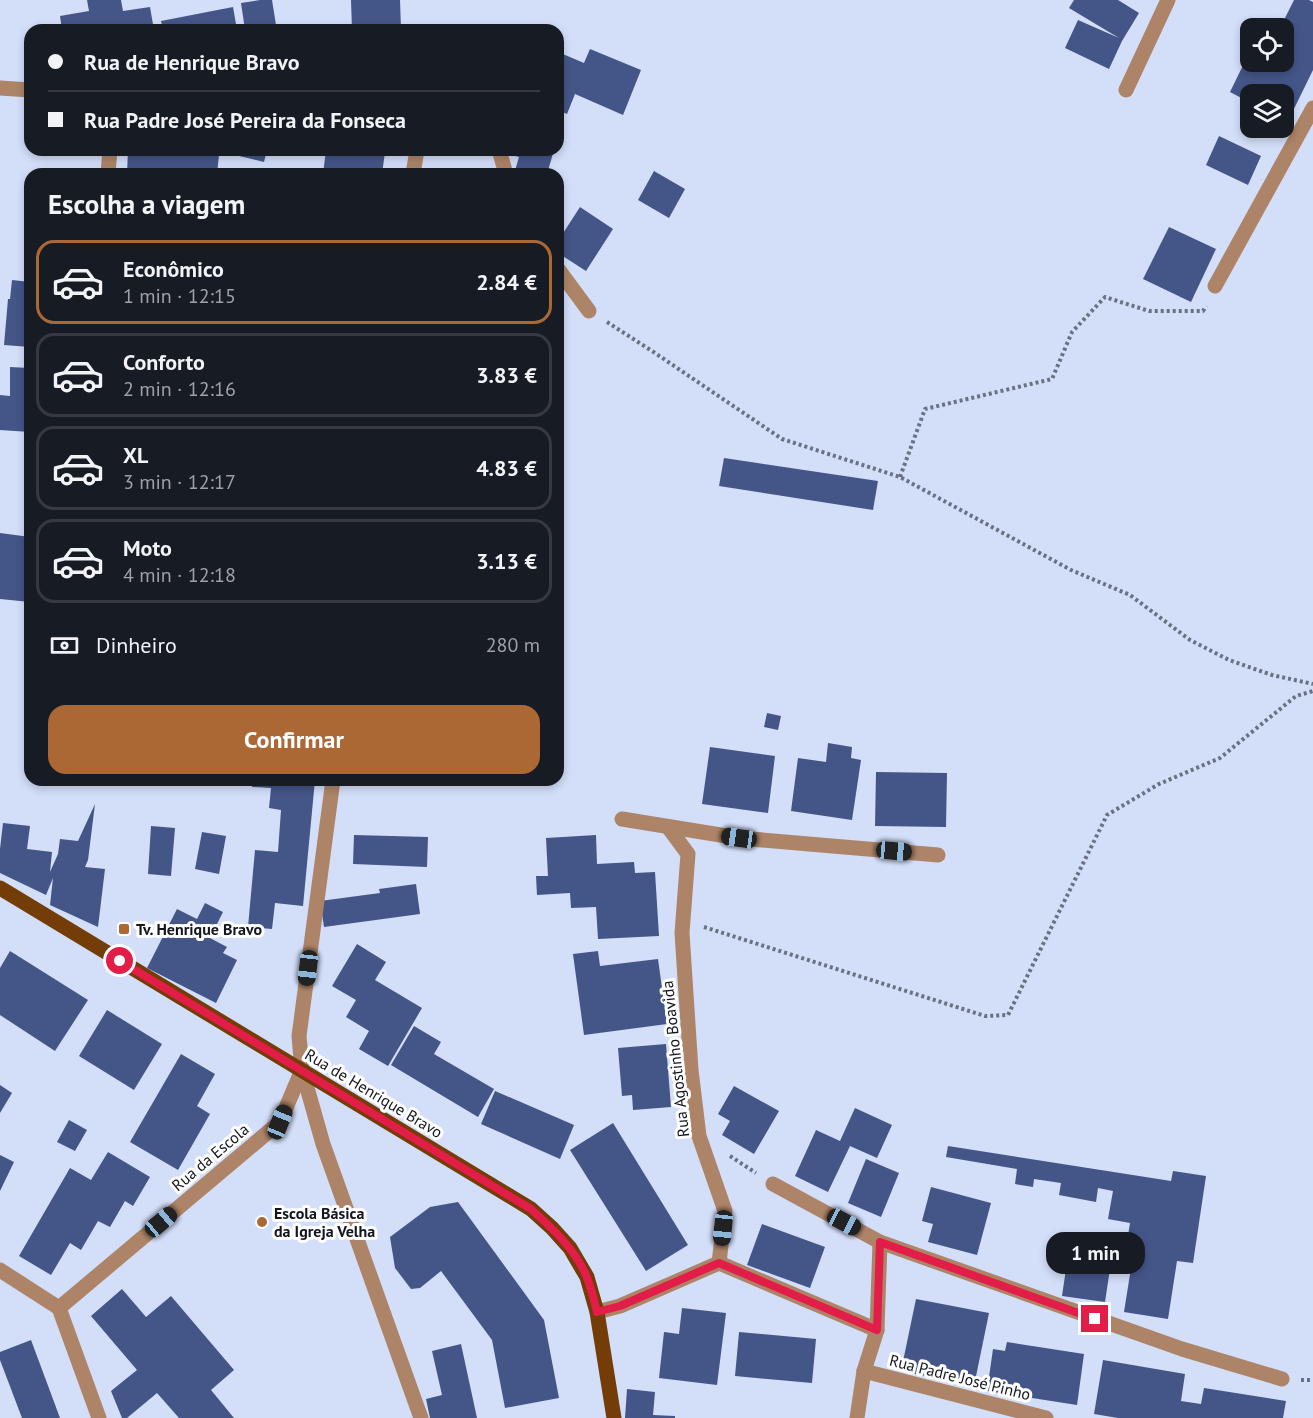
<!DOCTYPE html>
<html lang="pt">
<head>
<meta charset="utf-8">
<style>
  :root { --surface:#171b24; --page:#242831; --text:#f1f3f6; --muted:#9ea1a6; --line:#363941; --accent:#ab6835 }
  body { margin:0; font-family:"PT Sans",sans-serif; background:var(--page); color:var(--text); height:100vh; display:flex; flex-direction:column; font-size:22px; white-space:nowrap }
  * { box-sizing:border-box; margin:0 }
  p { font-size:20px; color:var(--muted) }
  .icon { flex:none; width:33px; height:33px; fill:none; stroke:currentColor; stroke-width:2; stroke-linecap:round; stroke-linejoin:round }
  .map { position:relative; flex:1; overflow:hidden }
  .details { position:absolute; left:24px; top:168px; width:540px; height:618px; display:flex; flex-direction:column; background:var(--surface); border-radius:18px; box-shadow:0 3px 9px #0003 }
  .details>* { flex:none }
  .guide { position:absolute; left:24px; top:24px; width:540px; height:132px; border-radius:18px; box-shadow:0 3px 9px #0003; display:grid; align-content:center; height:132px; padding:0 24px; background:var(--surface) }
  .controls { position:absolute; left:1240px; top:18px; display:grid; gap:12px }
  .controls a { display:grid; place-items:center; width:54px; height:54px; border-radius:12px; background:var(--surface); box-shadow:0 3px 9px #0003; font-size:30px }
  .end { position:absolute; width:27px; height:27px; margin:-14px; border:8px solid #e11d48; background:#fff; box-shadow:0 0 0 3px #fff }
  .from { border-radius:50% }
  .bubble { position:absolute; height:42px; border-radius:18px; background:var(--surface); box-shadow:0 3px 9px #0003; font-size:20px; font-weight:600; line-height:42px; text-align:center }
  .car { position:absolute; width:18px; height:36px; margin:-18px -9px; border-radius:8px; box-shadow:0 0 4px 2px #0007; background:linear-gradient(#222 24%,#8ab4d8 0 40%,#222 0 76%,#8ab4d8 0 86%,#222 0) }
  .guide b { display:flex; align-items:center; gap:21px; height:57px; font-size:22px }
  .guide b+b { border-top:2px solid var(--line) }
  .guide i { width:15px; height:15px; background:var(--text) }
  ul { padding:0; list-style:none }
  li { display:flex; align-items:center; gap:18px; height:84px; margin:0 12px 9px; padding:0 12px; border:3px solid var(--line); border-radius:18px }
  li div { flex:1 }
  li b { display:block; font-size:22px }
  li em { font-style:normal; font-weight:600 }
  li.selected { border-color:var(--accent) }
  li>.icon { width:54px; height:54px; stroke-width:1.5 }
  h2 { padding:0 24px; font-size:27px; line-height:72px }
  .pay { display:flex; align-items:center; gap:15px; height:66px; padding:0 24px; font-size:22px }
  .pay p { margin-inline-start:auto }
  .primary-button { display:flex; gap:12px; margin-top:auto; padding:12px 24px }
  .primary-button a { flex:1; height:69px; border-radius:18px; background:var(--accent); color:#fff; font-size:24px; font-weight:600; line-height:69px; text-align:center }
  .map>svg:first-child { display:block }
</style>
</head>
<body>
<div class="map">
<svg width="1313" height="1418" viewBox="0 0 1313 1418">
  <rect width="100%" height="100%" fill="#d3def9"/>
  <g fill="#458">
    <polygon points="87,0 121,0 123,11 150,7 154,30 62,30 60,16 89,11"/>
    <polygon points="260,0 272,0 276,25 245,30 241,3"/>
    <polygon points="351,0 400,0 401,30 352,30"/>
    <polygon points="1074,0 1118,0 1139,13 1122,41 1109,69 1065,48 1078,20 1119,38 1069,8"/>
    <polygon points="1294,0 1309,0 1313,2 1313,70 1288,121 1284,119 1284,94 1251,94 1251,103 1230,92 1251,49 1251,62 1284,62 1284,28 1280,28"/>
    <polygon points="233,7 237,30 163,30 161,21"/>
    <polygon points="330,26 330,30 299,30 299,27"/>
    <polygon points="590,49 641,70 623,115 575,94 567,114 558,110 558,52 584,63"/>
    <polygon points="1219,136 1261,156 1248,185 1206,165"/>
    <polygon points="128,150 193,150 193,153 219,155 217,174 127,174"/>
    <polygon points="236,150 267,150 264,162 235,155"/>
    <polygon points="326,150 370,150 385,152 382,174 323,174"/>
    <polygon points="495,150 554,150 547,174 514,174 519,157"/>
    <polygon points="654,171 685,189 669,218 638,200"/>
    <polygon points="580,207 613,229 586,271 558,253 558,241"/>
    <polygon points="1169,227 1216,249 1191,302 1143,279"/>
    <polygon points="12,280 30,282 30,347 4,345 8,299 10,299"/>
    <polygon points="10,367 30,368 30,432 0,430 0,395 10,396"/>
    <polygon points="724,458 878,481 873,510 719,486"/>
    <polygon points="0,533 30,537 30,602 0,599"/>
    <polygon points="767,713 781,716 778,730 764,727"/>
    <polygon points="828,743 852,747 851,758 861,760 852,820 791,811 798,758 826,762"/>
    <polygon points="710,747 775,756 768,813 702,804"/>
    <polygon points="876,772 947,773 946,827 875,826"/>
    <polygon points="253,780 315,780 303,906 275,903 272,929 248,927 255,850 278,852 281,810 269,808 271,788 252,787"/>
    <polygon points="95,804 88,860 85,867 105,869 98,927 50,905 53,878 46,895 0,873 0,849 3,823 30,826 27,849 52,852 50,872 58,854 60,839 78,841"/>
    <polygon points="151,826 175,828 171,876 148,874"/>
    <polygon points="202,832 226,836 219,874 195,869"/>
    <polygon points="354,835 428,837 427,867 353,864"/>
    <polygon points="596,835 597,864 634,862 635,873 655,872 659,936 598,939 596,907 571,908 570,893 537,895 536,876 548,876 546,838"/>
    <polygon points="416,884 420,914 324,927 320,901 380,893 379,889"/>
    <polygon points="205,903 223,912 210,938 227,947 223,953 237,960 216,1003 147,968 177,909 197,919"/>
    <polygon points="357,944 386,962 375,980 422,1008 388,1066 359,1049 369,1031 346,1017 356,1000 332,986"/>
    <polygon points="10,951 88,1000 55,1051 0,1015 0,968"/>
    <polygon points="598,951 600,966 658,959 667,1024 584,1035 573,954"/>
    <polygon points="107,1010 162,1044 134,1090 79,1056"/>
    <polygon points="414,1026 441,1042 434,1054 494,1089 478,1117 391,1065"/>
    <polygon points="666,1044 671,1107 633,1110 632,1095 622,1096 618,1048"/>
    <polygon points="181,1054 215,1074 197,1106 210,1114 178,1170 130,1142"/>
    <polygon points="0,1085 12,1093 0,1113"/>
    <polygon points="734,1086 779,1111 754,1154 722,1135 730,1121 718,1114"/>
    <polygon points="495,1091 574,1125 560,1159 481,1124"/>
    <polygon points="855,1108 892,1125 877,1158 850,1146 828,1192 795,1176 816,1130 840,1141"/>
    <polygon points="69,1120 87,1130 75,1151 57,1142"/>
    <polygon points="613,1123 688,1245 646,1271 570,1150"/>
    <polygon points="948,1146 1171,1181 1173,1171 1206,1176 1193,1263 1177,1261 1168,1319 1124,1312 1131,1268 1123,1267 1130,1223 1108,1219 1113,1191 1098,1188 1096,1202 1059,1195 1061,1183 1034,1179 1033,1187 1015,1184 1017,1169 946,1157"/>
    <polygon points="108,1152 150,1177 133,1206 125,1201 110,1227 98,1221 81,1250 70,1243 51,1275 19,1256 70,1168 91,1180"/>
    <polygon points="0,1155 14,1162 0,1191"/>
    <polygon points="866,1159 899,1173 881,1217 848,1203"/>
    <polygon points="931,1187 991,1203 977,1255 928,1242 933,1224 922,1221"/>
    <polygon points="458,1202 544,1320 559,1398 505,1408 492,1340 441,1271 420,1288 411,1289 395,1268 390,1237 430,1207"/>
    <polygon points="762,1224 825,1247 810,1288 747,1265"/>
    <polygon points="1071,1235 1114,1242 1105,1302 1062,1296"/>
    <polygon points="122,1289 146,1317 171,1296 234,1370 211,1390 234,1418 179,1418 157,1393 127,1418 122,1418 111,1391 137,1370 91,1316"/>
    <polygon points="916,1299 989,1313 974,1386 901,1371"/>
    <polygon points="682,1308 726,1313 717,1385 659,1378 664,1332 679,1334"/>
    <polygon points="739,1332 816,1339 812,1383 735,1376"/>
    <polygon points="31,1340 60,1418 22,1418 0,1360 0,1352"/>
    <polygon points="1007,1342 1084,1354 1077,1405 987,1391 993,1349 1005,1351"/>
    <polygon points="461,1344 477,1418 430,1418 426,1399 442,1395 432,1351"/>
    <polygon points="1103,1360 1185,1374 1181,1401 1201,1404 1204,1388 1286,1401 1283,1418 1118,1418 1094,1414"/>
    <polygon points="627,1389 655,1392 653,1415 675,1416 675,1418 625,1418"/>
  </g>
  <g fill="none" stroke-linecap="round" stroke-linejoin="round">
    <g stroke="#6a7182" stroke-width="4" stroke-dasharray="3 3" stroke-linecap="butt">
      <polyline points="607,322 655,353 782,439 900,477 1071,570 1130,595 1190,640 1229,660 1272,675 1313,684"/>
      <polyline points="900,477 925,409 1052,379 1072,332 1105,297 1149,311 1203,311 1206,306"/>
      <polyline points="704,927 985,1016 1008,1015 1107,815 1159,784 1220,758 1296,696 1313,691"/>
      <polyline points="730,1156 756,1173"/>
      <polyline points="1301,1380 1313,1380"/>
    </g>
    <g stroke="#ad8467" stroke-width="15">
      <polyline points="0,88 30,90"/>
      <polyline points="1126,90 1168,0"/>
      <polyline points="499,150 506,174"/>
      <polyline points="108,174 110,150"/>
      <polyline points="413,174 417,150"/>
      <polyline points="558,269 589,311"/>
      <polyline points="1215,286 1313,108"/>
      <polyline points="333,780 299,1036 302,1070 323,1144 421,1418"/>
      <polyline points="622,819 739,838 938,855"/>
      <polyline points="668,827 688,854 682,933 691,1070 699,1136 725,1211 719,1263 877,1330"/>
      <polyline points="773,1184 880,1242 1182,1349 1282,1379"/>
      <polyline points="0,1270 59,1308 99,1418"/>
      <polyline points="59,1308 280,1122 302,1070"/>
      <polyline points="597,1312 620,1306 719,1263"/>
      <polyline points="864,1371 1046,1418"/>
      <polyline points="857,1418 864,1371 877,1330 880,1242"/>
    </g>
    <polyline stroke="#743c07" stroke-width="15" points="0,888 531,1209 552,1228 570,1248 587,1277 597,1312 614,1418"/>
  </g>
  <g fill="none" stroke-linecap="round" stroke-linejoin="round">
    <path stroke="#e11d48" stroke-width="8" d="M120,961L531,1209C553,1229 574,1248 586,1275C591,1287 594,1300 597,1312L620,1306L719,1263L877,1330L880,1242L1095,1319"/>
  </g>
  <g fill="#ab6835" stroke="#fff" stroke-width="2">
    <rect x="118" y="923" width="12" height="12" rx="3"/>
    <circle cx="262" cy="1222" r="6"/>
  </g>
  <g text-anchor="middle" dominant-baseline="central" stroke-width="6" stroke-linejoin="round" paint-order="stroke">
    <g font-size="16" font-weight="bold" fill="#13161f" stroke="#fff" text-anchor="start">
      <text x="136" y="929">Tv. Henrique Bravo</text>
      <text x="274" y="1213">Escola Básica<tspan x="274" dy="18">da Igreja Velha</tspan></text>
    </g>
    <g font-size="16" fill="#13161f" stroke="#fff">
      <text transform="translate(675 1059) rotate(-96)">Rua Agostinho Boavida</text>
      <text transform="translate(374 1093) rotate(31)">Rua de Henrique Bravo</text>
      <text transform="translate(210 1157) rotate(-40)">Rua da Escola</text>
      <text transform="translate(960 1377) rotate(14)">Rua Padre José Pinho</text>
    </g>
  </g>
</svg>
<div class="controls">
<a><svg class="icon" aria-label="locate" viewBox="0 0 24 24"><circle cx="12" cy="12" r="6"/><path d="M12 2v4M12 18v4M2 12h4M18 12h4"/></svg></a>
<a><svg class="icon" aria-label="layers" viewBox="0 0 24 24"><path d="M12 4l9 5-9 5-9-5zM3 14l9 5 9-5"/></svg></a>
</div>
<i class="end from" style="left:120px;top:961px"></i>
<i class="end" style="left:1095px;top:1319px"></i>
<div class="bubble" style="left:1046px;top:1232px;width:99px">1 min</div>
<i class="car" style="left:739px;top:838px;rotate:278deg"></i>
<i class="car" style="left:894px;top:851px;rotate:95deg"></i>
<i class="car" style="left:308px;top:968px;rotate:187deg"></i>
<i class="car" style="left:280px;top:1122px;rotate:22deg"></i>
<i class="car" style="left:161px;top:1222px;rotate:50deg"></i>
<i class="car" style="left:844px;top:1222px;rotate:118deg"></i>
<i class="car" style="left:723px;top:1228px;rotate:186deg"></i>
<div class="guide">
<b><i class="from"></i>Rua de Henrique Bravo</b>
<b><i></i>Rua Padre José Pereira da Fonseca</b>
</div>
<section class="details">
<h2>Escolha a viagem</h2>
<ul>
<li class="selected"><svg class="icon" aria-label="car" viewBox="0 0 24 24"><path d="M5 17H2v-5l4-1 3-4h7l3 4 3 1v5h-3M9 17h6M6 11h13"/><circle cx="7" cy="17" r="2"/><circle cx="17" cy="17" r="2"/></svg><div><b>Econômico</b><p>1 min · 12:15</p></div><em>2.84 €</em></li>
<li><svg class="icon" aria-label="car" viewBox="0 0 24 24"><path d="M5 17H2v-5l4-1 3-4h7l3 4 3 1v5h-3M9 17h6M6 11h13"/><circle cx="7" cy="17" r="2"/><circle cx="17" cy="17" r="2"/></svg><div><b>Conforto</b><p>2 min · 12:16</p></div><em>3.83 €</em></li>
<li><svg class="icon" aria-label="car" viewBox="0 0 24 24"><path d="M5 17H2v-5l4-1 3-4h7l3 4 3 1v5h-3M9 17h6M6 11h13"/><circle cx="7" cy="17" r="2"/><circle cx="17" cy="17" r="2"/></svg><div><b>XL</b><p>3 min · 12:17</p></div><em>4.83 €</em></li>
<li><svg class="icon" aria-label="car" viewBox="0 0 24 24"><path d="M5 17H2v-5l4-1 3-4h7l3 4 3 1v5h-3M9 17h6M6 11h13"/><circle cx="7" cy="17" r="2"/><circle cx="17" cy="17" r="2"/></svg><div><b>Moto</b><p>4 min · 12:18</p></div><em>3.13 €</em></li>
</ul>
<div class="pay"><svg class="icon" aria-label="cash" viewBox="0 0 24 24"><path d="M3 7h18v10H3z"/><circle cx="12" cy="12" r="2"/></svg>Dinheiro<p>280 m</p></div>
<div class="primary-button"><a>Confirmar</a></div>
</section>
</div>
</body>
</html>
